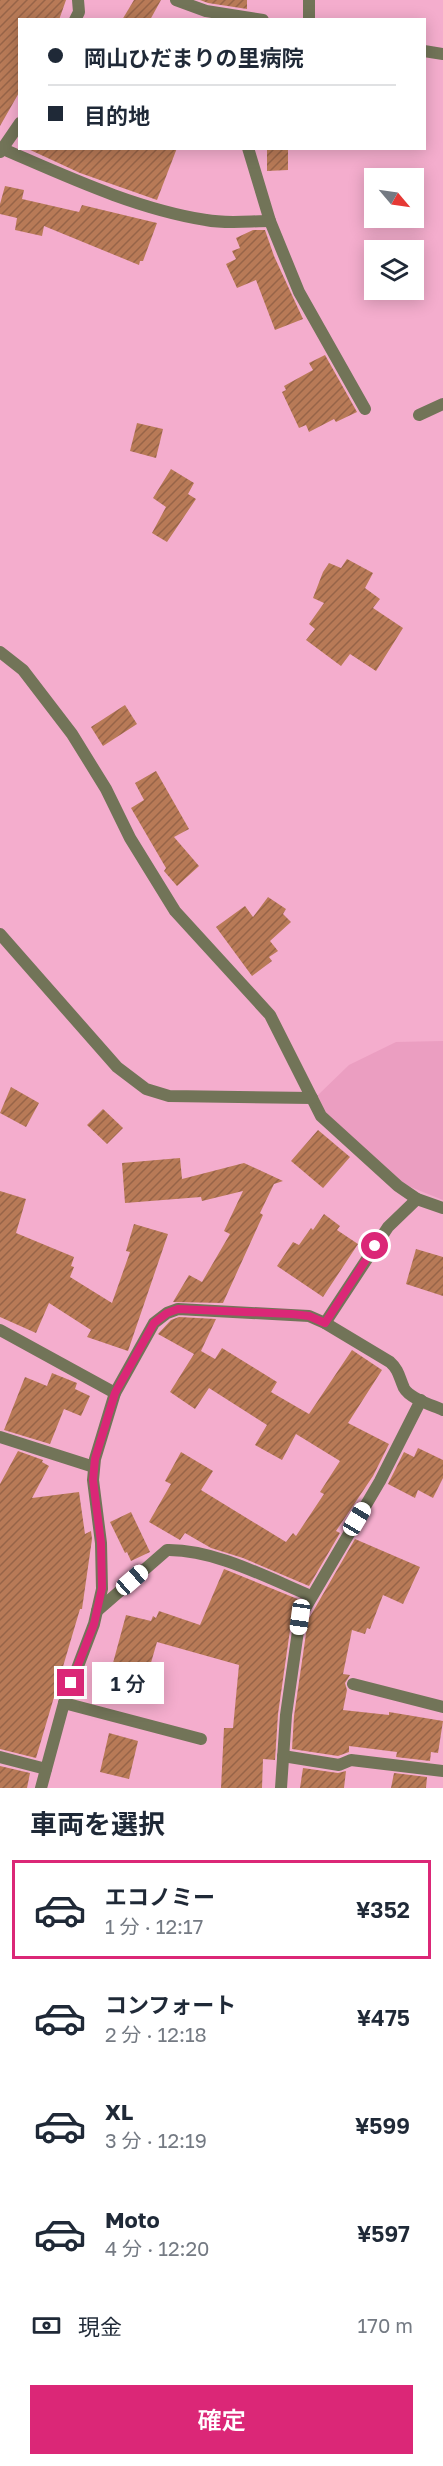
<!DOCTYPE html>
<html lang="ja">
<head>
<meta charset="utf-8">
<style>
  :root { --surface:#fff; --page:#f6f6f7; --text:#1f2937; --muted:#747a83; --line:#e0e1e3; --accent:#db2777 }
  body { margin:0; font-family:"Golos Text","Noto Sans JP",sans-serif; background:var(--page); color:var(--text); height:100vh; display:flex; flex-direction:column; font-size:22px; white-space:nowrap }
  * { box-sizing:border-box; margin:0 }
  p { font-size:20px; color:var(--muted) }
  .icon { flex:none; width:33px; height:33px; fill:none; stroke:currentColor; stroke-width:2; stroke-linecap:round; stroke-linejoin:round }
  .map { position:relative; height:1788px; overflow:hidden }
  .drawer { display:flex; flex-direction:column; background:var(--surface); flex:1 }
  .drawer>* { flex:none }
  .hud { position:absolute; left:18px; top:18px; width:408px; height:132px; border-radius:0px; box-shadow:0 3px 15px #0003; display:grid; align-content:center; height:132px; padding:0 30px; background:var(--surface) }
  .needle { width:39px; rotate:119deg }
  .buttons { position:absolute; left:364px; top:168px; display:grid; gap:12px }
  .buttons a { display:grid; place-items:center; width:60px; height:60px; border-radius:0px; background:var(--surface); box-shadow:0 3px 15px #0003; font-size:30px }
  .end { position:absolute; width:27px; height:27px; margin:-14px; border:8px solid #db2777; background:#fff; box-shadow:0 0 0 3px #fff }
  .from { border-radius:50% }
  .bubble { position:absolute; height:42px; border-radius:0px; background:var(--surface); box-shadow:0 3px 15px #0003; font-size:20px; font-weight:600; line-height:42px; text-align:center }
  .car { position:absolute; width:18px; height:36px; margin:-18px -9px; border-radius:8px; box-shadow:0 0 4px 2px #0007; background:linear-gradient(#fff 24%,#345 0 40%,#fff 0 76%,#345 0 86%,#fff 0) }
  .hud b { display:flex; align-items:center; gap:21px; height:57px; font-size:22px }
  .hud b+b { border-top:2px solid var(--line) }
  .hud i { width:15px; height:15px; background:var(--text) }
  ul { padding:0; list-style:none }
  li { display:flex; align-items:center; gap:18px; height:99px; margin:0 12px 9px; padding:0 18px; border:3px solid transparent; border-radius:0px }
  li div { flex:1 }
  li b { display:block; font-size:22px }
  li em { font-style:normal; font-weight:600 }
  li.active { border-color:var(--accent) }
  li>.icon { width:54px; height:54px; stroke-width:1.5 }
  h2 { padding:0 30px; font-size:27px; line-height:72px }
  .pay { display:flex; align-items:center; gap:15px; height:66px; padding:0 30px; font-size:22px }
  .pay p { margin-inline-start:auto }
  .action { display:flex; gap:12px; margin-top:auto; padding:12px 30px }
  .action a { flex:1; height:69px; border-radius:0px; background:var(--accent); color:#fff; font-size:24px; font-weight:600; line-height:69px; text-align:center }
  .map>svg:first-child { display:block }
</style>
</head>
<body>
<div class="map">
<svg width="443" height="1788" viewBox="0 0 443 1788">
  <defs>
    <pattern id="building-hatch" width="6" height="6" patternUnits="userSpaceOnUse" patternTransform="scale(1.5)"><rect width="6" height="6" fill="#b87a57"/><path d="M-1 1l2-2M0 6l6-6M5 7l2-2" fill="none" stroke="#976448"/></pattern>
  </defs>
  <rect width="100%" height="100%" fill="#f4adcd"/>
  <polygon fill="#eb9ec1" points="443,1041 443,1200 408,1186 378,1164 329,1121 317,1096 349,1065 396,1042"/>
  <g fill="url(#building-hatch)">
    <polygon points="0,0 66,0 59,20 20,20 20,91 0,126"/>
    <polygon points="134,0 161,0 150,20 122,20"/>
    <polygon points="200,0 247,0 247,9 208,3"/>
    <polygon points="26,148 177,148 157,200 80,173"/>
    <polygon points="267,148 288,148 288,170 267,171"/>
    <polygon points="5,186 24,190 22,199 79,212 82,205 157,223 143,261 140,261 139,265 44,226 42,236 15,230 17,218 0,214 0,204"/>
    <polygon points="253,230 265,230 274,256 303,319 275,330 256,280 237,288 226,264 236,259 232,251 240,248 236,238"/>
    <polygon points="325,355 357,412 336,422 334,419 309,432 306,425 299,428 282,392 286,390 284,386 313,370 309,363"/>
    <polygon points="137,423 163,429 156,458 130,451"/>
    <polygon points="171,469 194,483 188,494 196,499 167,542 152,533 166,507 153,498"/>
    <polygon points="347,559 373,573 365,588 380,599 373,608 403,628 376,671 350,654 341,666 306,640 315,629 309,624 324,603 313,598 323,572 329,563 341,568"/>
    <polygon points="125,705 137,724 103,746 91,727"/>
    <polygon points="156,771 189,829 174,837 199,866 177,886 164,871 166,868 131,808 144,800 135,783"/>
    <polygon points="268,897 286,909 283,914 291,922 270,941 278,951 269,957 272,961 252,976 216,927 245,906 253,917"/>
    <polygon points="11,1087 39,1103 26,1127 0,1113"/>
    <polygon points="103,1109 123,1128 107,1144 87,1125"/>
    <polygon points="318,1130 350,1157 323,1188 291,1161"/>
    <polygon points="180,1158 182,1179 244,1163 283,1181 274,1184 260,1213 263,1215 223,1303 173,1302 189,1275 202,1282 230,1234 224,1231 243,1191 202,1201 201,1197 125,1203 122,1163"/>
    <polygon points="0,1191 26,1199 16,1233 74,1257 71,1266 74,1267 70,1277 112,1303 130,1252 126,1251 134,1224 168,1234 128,1351 87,1337 91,1330 49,1303 36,1333 0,1317"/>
    <polygon points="324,1214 340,1226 337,1230 358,1244 323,1297 277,1266 293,1242 299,1245 311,1228 313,1230"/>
    <polygon points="416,1249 443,1257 443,1296 406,1284"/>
    <polygon points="179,1317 216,1319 201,1351 215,1359 222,1348 277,1382 271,1392 309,1414 352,1350 382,1370 348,1423 389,1444 373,1476 336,1531 340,1533 309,1586 243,1558 211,1548 185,1533 180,1540 149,1522 171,1484 165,1481 181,1452 213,1471 201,1490 286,1542 293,1533 296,1536 324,1494 320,1492 340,1461 296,1434 282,1460 255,1445 267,1425 209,1388 195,1409 170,1392 194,1354 158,1334 171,1320"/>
    <polygon points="52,1373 77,1383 75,1389 90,1396 81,1416 64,1409 50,1444 4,1430 25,1377 47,1386"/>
    <polygon points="418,1448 443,1460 443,1478 433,1498 418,1490 415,1498 388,1484 404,1452 414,1457"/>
    <polygon points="18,1451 43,1460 42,1462 49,1466 32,1498 79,1492 85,1534 91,1531 92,1539 82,1609 80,1609 36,1758 0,1749 0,1484"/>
    <polygon points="131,1512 150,1552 131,1561 127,1552 125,1553 110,1522"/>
    <polygon points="355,1539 420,1567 403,1604 383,1595 370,1629 367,1628 365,1634 352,1630 343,1674 350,1675 345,1683 347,1690 343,1710 389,1715 389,1712 443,1721 438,1753 431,1752 430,1761 396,1757 397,1752 349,1746 349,1752 338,1756 292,1749 294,1716 308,1620"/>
    <polygon points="224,1569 300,1600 292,1616 278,1714 275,1760 263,1759 262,1788 221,1788 224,1728 233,1728 239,1665 157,1642 148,1673 113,1663 126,1615 151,1621 153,1616 156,1618 159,1611 200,1625"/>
    <polygon points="109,1733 138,1741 129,1779 100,1772"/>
    <polygon points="0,1766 30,1773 27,1788 0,1788"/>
    <polygon points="303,1768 338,1773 346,1771 344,1788 300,1788"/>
    <polygon points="394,1773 427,1777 426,1788 391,1788"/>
  </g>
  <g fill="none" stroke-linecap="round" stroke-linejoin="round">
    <g stroke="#727458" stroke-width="12">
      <polyline points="176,0 206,11 263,20"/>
      <polyline points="309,0 309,20"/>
      <polyline points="75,20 79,12 78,0"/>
      <polyline points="424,51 443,54"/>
      <polyline points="248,148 270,221 299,292 365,409"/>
      <path d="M3,149C68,177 136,209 206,220C226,224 250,221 270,221"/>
      <polyline points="0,152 20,123"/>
      <polyline points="419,415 443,404"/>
      <polyline points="0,652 23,670 72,734 106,789 130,838 175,911 270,1015 321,1116 398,1186 417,1199 443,1208"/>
      <polyline points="0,934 117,1067 146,1089 169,1096 312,1098"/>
      <polyline points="325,1323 388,1227 417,1199"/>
      <polyline points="0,1330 115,1393"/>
      <polyline points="0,1437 94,1467"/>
      <path d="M97,1611L167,1550C214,1549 268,1578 311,1596"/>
      <polyline points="353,1684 443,1707"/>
      <polyline points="64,1703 201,1739"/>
      <polyline points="283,1756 339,1765 351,1760 443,1771"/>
      <polyline points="0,1757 46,1769"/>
      <path d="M41,1788L64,1703L94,1624L102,1589L101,1543L93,1480L95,1459L115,1393L154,1323L167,1313L178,1309L309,1316L325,1323L390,1362C399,1370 399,1377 404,1388C410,1399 432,1405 443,1410"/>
      <polyline points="281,1788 286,1715 300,1617 380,1481 421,1400"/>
    </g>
  </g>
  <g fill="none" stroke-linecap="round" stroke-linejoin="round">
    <polyline stroke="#db2777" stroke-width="8" points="71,1683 94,1624 102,1588 101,1543 93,1480 95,1459 115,1393 154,1323 167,1313 178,1309 292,1314 309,1316 325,1323 375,1246"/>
  </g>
</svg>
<div class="buttons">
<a><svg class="needle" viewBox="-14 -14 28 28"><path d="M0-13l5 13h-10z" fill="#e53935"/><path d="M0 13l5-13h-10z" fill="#747a83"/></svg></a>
<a><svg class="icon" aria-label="layers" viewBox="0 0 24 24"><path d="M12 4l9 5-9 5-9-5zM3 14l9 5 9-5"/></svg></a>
</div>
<i class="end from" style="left:375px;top:1246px"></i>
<i class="end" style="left:71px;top:1683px"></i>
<div class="bubble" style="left:92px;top:1662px;width:72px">1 分</div>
<i class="car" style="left:357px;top:1519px;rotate:31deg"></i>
<i class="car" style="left:132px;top:1580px;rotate:49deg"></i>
<i class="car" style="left:300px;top:1617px;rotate:188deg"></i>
<div class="hud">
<b><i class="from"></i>岡山ひだまりの里病院</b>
<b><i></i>目的地</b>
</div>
</div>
<section class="drawer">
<h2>車両を選択</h2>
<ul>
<li class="active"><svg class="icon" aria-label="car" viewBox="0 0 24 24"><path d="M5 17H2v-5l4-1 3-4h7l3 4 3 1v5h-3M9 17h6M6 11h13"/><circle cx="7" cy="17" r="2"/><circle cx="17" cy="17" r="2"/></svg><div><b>エコノミー</b><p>1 分 · 12:17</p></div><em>¥352</em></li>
<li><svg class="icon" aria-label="car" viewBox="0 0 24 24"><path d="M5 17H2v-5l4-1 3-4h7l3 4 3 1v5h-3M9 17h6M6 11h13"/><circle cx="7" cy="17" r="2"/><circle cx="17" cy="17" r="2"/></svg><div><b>コンフォート</b><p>2 分 · 12:18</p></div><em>¥475</em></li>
<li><svg class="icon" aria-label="car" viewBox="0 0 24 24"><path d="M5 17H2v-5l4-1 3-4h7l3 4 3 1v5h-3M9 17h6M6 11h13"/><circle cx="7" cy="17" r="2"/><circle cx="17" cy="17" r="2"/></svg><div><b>XL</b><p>3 分 · 12:19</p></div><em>¥599</em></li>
<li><svg class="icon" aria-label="car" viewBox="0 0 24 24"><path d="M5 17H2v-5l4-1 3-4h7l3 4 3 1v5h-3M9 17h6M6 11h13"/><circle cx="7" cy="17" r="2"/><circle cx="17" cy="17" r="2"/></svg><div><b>Moto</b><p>4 分 · 12:20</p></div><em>¥597</em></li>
</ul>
<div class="pay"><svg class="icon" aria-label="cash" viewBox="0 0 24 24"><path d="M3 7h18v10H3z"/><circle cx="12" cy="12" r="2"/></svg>現金<p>170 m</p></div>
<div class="action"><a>確定</a></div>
</section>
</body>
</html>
